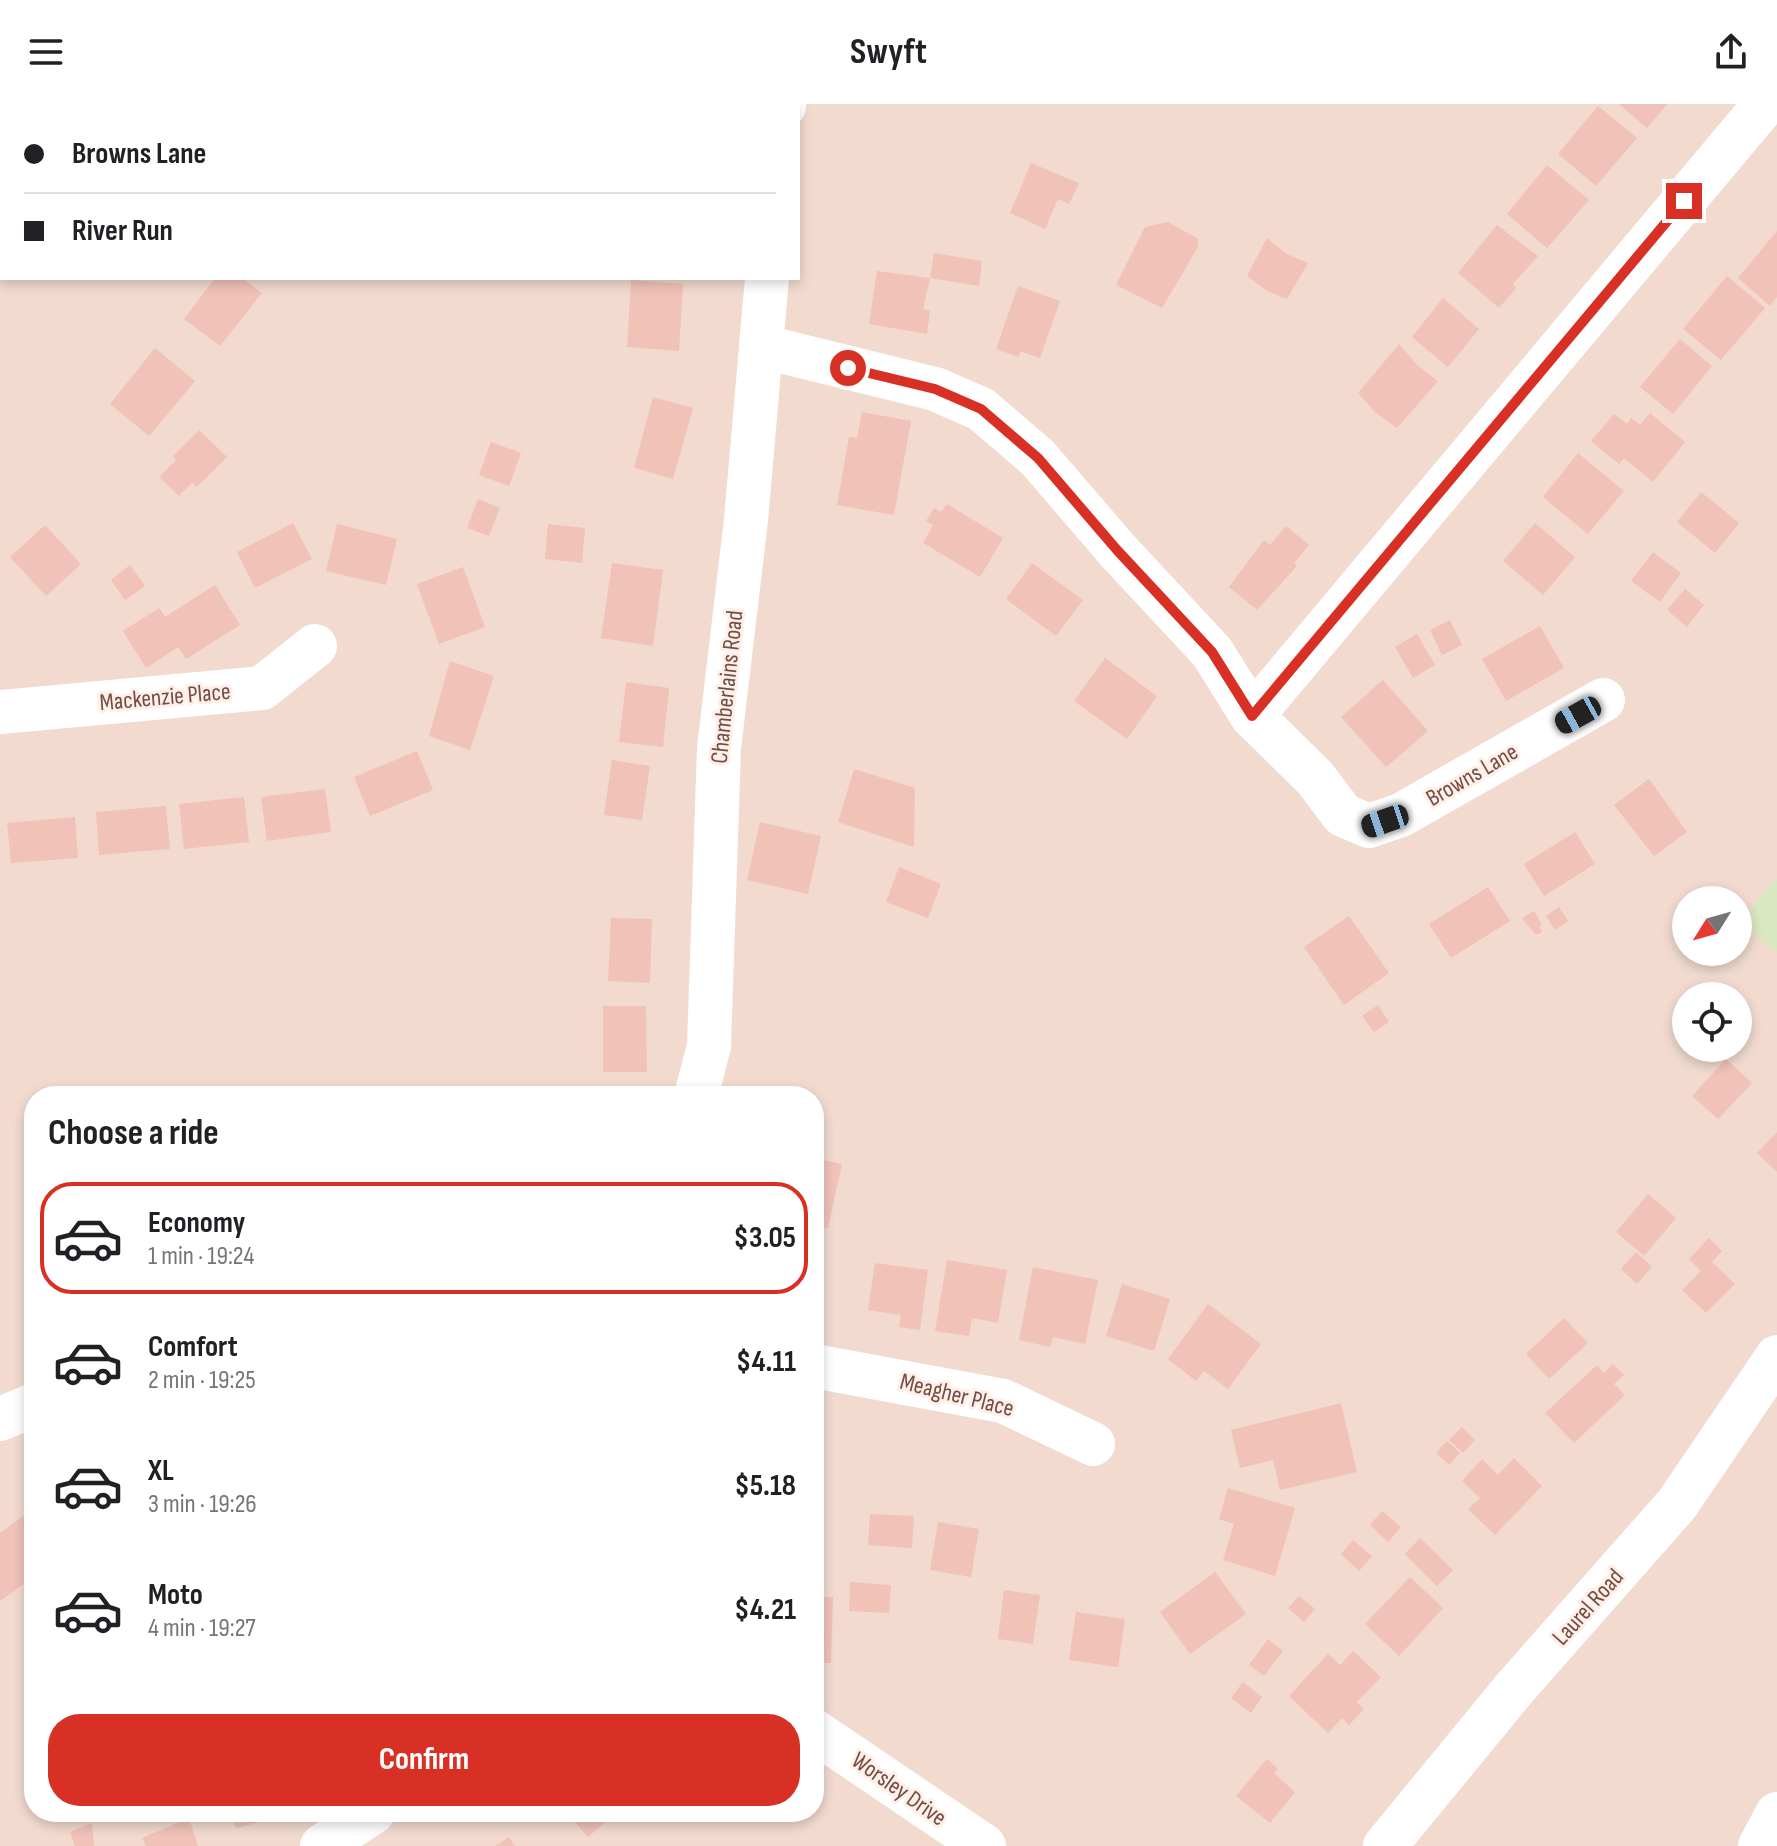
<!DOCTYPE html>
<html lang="en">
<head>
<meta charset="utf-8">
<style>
  :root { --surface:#fff; --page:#f2f2f2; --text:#202124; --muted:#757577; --line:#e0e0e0; --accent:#d93025 }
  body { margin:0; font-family:"Sofia Sans Condensed",sans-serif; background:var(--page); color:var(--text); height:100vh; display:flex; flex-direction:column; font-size:30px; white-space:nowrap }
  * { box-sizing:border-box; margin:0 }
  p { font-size:26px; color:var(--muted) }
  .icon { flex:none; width:44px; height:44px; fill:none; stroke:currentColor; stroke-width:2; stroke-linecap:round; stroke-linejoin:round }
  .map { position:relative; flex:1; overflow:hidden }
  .panel { position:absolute; left:24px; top:982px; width:800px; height:736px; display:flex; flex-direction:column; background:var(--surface); border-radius:32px; box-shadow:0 4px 12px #0003 }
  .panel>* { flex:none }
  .banner { position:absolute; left:0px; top:0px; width:800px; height:176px; box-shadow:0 4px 12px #0003; display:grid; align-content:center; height:176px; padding:0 24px; background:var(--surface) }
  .needle { width:52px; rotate:233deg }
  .controls { position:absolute; left:1672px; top:782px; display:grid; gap:16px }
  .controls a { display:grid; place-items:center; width:80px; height:80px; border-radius:50%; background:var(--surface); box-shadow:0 4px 12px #0003; font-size:40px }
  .end { position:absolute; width:36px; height:36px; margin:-18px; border:10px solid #d93025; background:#fff; box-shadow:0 0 0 4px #fff }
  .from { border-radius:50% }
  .car { position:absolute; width:24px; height:48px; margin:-24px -12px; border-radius:10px; box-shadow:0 0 6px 2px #0007; background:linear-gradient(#222 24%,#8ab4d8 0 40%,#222 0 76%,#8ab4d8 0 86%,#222 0) }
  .banner b { display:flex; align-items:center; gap:28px; height:76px; font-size:30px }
  .banner b+b { border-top:2px solid var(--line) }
  .banner i { width:20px; height:20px; background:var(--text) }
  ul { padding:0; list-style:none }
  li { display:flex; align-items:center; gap:24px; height:112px; margin:0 16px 12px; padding:0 8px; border:4px solid transparent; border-radius:32px }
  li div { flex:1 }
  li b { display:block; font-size:30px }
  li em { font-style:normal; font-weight:700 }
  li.current { border-color:var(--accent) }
  li>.icon { width:72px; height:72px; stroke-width:1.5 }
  h2 { padding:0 24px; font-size:36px; line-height:96px }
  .primary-button { display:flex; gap:16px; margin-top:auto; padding:16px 24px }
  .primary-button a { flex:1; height:92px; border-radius:32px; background:var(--accent); color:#fff; font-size:32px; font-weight:700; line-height:92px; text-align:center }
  header { display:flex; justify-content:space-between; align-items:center; height:104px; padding:0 24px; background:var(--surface); font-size:36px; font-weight:700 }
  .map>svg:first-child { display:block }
</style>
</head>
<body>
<header><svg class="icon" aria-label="menu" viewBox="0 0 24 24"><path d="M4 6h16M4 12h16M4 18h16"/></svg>Swyft<svg class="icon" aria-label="share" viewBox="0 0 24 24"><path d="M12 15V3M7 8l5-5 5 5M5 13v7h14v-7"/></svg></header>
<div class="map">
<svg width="1777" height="1742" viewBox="0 0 1777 1742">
  <rect width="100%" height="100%" fill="#fbeae0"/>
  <path fill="#f2dacf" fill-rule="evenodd" d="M0,0H1777V774L1739,817L1777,849V1742H0ZM2,2H798V174H2ZM1686,796H1738V848H1686ZM1686,892H1738V944H1686ZM34,992H814V1708H34Z"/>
  <polygon fill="#d9e8c0" points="1777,774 1777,849 1739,817"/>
  <g fill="#f0c2b8">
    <polygon points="1619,0 1667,0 1647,24"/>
    <polygon points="1598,2 1637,34 1596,82 1558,50"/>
    <polygon points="1031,59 1079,79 1069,100 1058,95 1045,125 1010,109"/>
    <polygon points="1547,61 1589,96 1547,144 1507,110"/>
    <polygon points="1168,118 1198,135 1198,143 1162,204 1116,181 1145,123"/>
    <polygon points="1497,121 1538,152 1513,180 1516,184 1499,204 1458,169"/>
    <polygon points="1777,127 1777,193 1770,202 1738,174"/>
    <polygon points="1267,134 1287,150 1308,159 1287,195 1267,187 1247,172"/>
    <polygon points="934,149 982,157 979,182 930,174"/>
    <polygon points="877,167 930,174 923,205 930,207 927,230 869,220"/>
    <polygon points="1727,172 1765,204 1721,256 1683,225"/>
    <polygon points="215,174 242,174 262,189 220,242 184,215"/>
    <polygon points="631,176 683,180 679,247 627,243"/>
    <polygon points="1018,182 1060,197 1040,254 1020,247 1019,253 996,245"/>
    <polygon points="1443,194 1479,225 1448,263 1412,233"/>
    <polygon points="1680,235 1712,262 1673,310 1640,283"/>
    <polygon points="1399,240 1417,261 1438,277 1397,324 1376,309 1358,289"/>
    <polygon points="155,244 195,277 149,332 110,300"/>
    <polygon points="653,293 693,304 673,375 634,364"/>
    <polygon points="862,308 911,317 894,411 837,401 849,333 857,334"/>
    <polygon points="1650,309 1685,338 1653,378 1624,354 1619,360 1591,337 1614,310 1627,320 1631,314 1640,321"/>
    <polygon points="199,326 227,353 197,383 192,379 179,392 159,373 176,356 173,352"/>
    <polygon points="491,338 521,349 509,382 479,371"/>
    <polygon points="1578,349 1624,387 1588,430 1543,393"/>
    <polygon points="1701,388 1739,419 1715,449 1677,418"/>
    <polygon points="478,395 500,404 489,432 467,424"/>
    <polygon points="947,400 1003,434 980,473 923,439 933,421 926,417 934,404 941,408"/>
    <polygon points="293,419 312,455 255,484 237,448"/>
    <polygon points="1535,419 1575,453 1543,491 1503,457"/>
    <polygon points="337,420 397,435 386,481 326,467"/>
    <polygon points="548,420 585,424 582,459 545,455"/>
    <polygon points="45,421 81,460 46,492 10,453"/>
    <polygon points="1286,422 1309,441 1294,459 1297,462 1257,506 1229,483 1264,436 1270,441"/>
    <polygon points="1653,448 1681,469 1660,498 1631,477"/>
    <polygon points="612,459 663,466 653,542 601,534"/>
    <polygon points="1032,459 1083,496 1056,532 1006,495"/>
    <polygon points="130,461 145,482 125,496 111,476"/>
    <polygon points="463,463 485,523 439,540 417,480"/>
    <polygon points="215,481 240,521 186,555 178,543 146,564 123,527 159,504 165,513"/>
    <polygon points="1685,485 1704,501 1687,523 1667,506"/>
    <polygon points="1450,516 1462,541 1442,551 1430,526"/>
    <polygon points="1540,522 1564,564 1506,597 1482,555"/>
    <polygon points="1417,530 1435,561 1413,574 1395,543"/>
    <polygon points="1105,554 1157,592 1127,635 1074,597"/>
    <polygon points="450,557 494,572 470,646 429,632"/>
    <polygon points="1383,576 1428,627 1386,663 1341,613"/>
    <polygon points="626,578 669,584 663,643 619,638"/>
    <polygon points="417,647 433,686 370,712 354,673"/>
    <polygon points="612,656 650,662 642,716 604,711"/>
    <polygon points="854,665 915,684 914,743 838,718"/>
    <polygon points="1649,675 1687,728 1654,752 1614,701"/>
    <polygon points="325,685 331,728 267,737 261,693"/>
    <polygon points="244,693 249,738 184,745 179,700"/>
    <polygon points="166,702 170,745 99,751 96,708"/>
    <polygon points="75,713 78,754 11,759 7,719"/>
    <polygon points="760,718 821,732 808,790 747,776"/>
    <polygon points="1575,728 1595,760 1544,792 1524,760"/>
    <polygon points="899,763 941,780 928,814 886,798"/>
    <polygon points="1488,783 1510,817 1451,854 1429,820"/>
    <polygon points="1559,803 1568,817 1555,826 1546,812"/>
    <polygon points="1534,807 1542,821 1539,822 1542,828 1536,831 1522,814"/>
    <polygon points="1349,812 1389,869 1344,901 1304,843"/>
    <polygon points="611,814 652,815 650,879 608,877"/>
    <polygon points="1378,901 1389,918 1374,928 1362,912"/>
    <polygon points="603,902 646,902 647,968 603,968"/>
    <polygon points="1726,955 1752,979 1718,1015 1692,992"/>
    <polygon points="1777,1028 1777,1068 1757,1049"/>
    <polygon points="814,1054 842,1060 828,1124 814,1121"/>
    <polygon points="1648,1090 1676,1114 1644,1152 1616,1128"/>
    <polygon points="1709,1134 1722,1147 1712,1158 1735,1180 1706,1209 1682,1186 1701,1167 1689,1155"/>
    <polygon points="1636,1148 1652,1163 1637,1180 1621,1165"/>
    <polygon points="947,1156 1007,1166 998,1219 972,1214 969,1232 935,1227"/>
    <polygon points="875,1159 928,1166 920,1226 899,1223 901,1211 868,1206"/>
    <polygon points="1033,1163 1098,1176 1085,1240 1053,1233 1050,1243 1019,1236"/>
    <polygon points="1122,1180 1170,1195 1154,1247 1106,1232"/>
    <polygon points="1208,1200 1261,1240 1228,1285 1204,1267 1196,1277 1168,1255"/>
    <polygon points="1564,1214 1588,1239 1549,1275 1526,1250"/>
    <polygon points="1613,1260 1624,1271 1614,1280 1625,1291 1574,1339 1545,1309 1597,1261 1604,1269"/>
    <polygon points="1341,1299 1357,1368 1280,1386 1273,1356 1240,1364 1231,1326"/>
    <polygon points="1462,1323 1475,1336 1463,1349 1449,1336"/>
    <polygon points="1447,1337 1460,1349 1449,1361 1436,1349"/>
    <polygon points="1514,1354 1542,1382 1495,1431 1468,1405 1480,1394 1462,1377 1482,1355 1498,1371"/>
    <polygon points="1228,1384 1295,1404 1275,1472 1223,1456 1234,1420 1219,1415"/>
    <polygon points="1382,1407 1401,1423 1388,1438 1370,1421"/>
    <polygon points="870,1410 914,1412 912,1444 868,1441"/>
    <polygon points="23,1412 34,1428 34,1473 0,1497 0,1429"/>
    <polygon points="938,1418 979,1425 971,1473 930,1466"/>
    <polygon points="1420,1434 1453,1466 1437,1482 1405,1450"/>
    <polygon points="1353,1436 1372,1452 1359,1467 1341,1450"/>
    <polygon points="1215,1468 1246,1510 1190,1550 1160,1508"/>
    <polygon points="1410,1473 1443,1504 1399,1552 1365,1520"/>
    <polygon points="850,1478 891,1481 889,1509 849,1507"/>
    <polygon points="1004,1486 1040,1491 1033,1540 998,1535"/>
    <polygon points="1299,1492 1315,1505 1304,1518 1288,1504"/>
    <polygon points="814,1493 833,1493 831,1559 814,1559"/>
    <polygon points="1076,1508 1125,1515 1118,1563 1069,1556"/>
    <polygon points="1268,1535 1283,1547 1264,1572 1249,1561"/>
    <polygon points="1353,1547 1381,1573 1357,1598 1364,1605 1349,1621 1342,1614 1328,1629 1289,1592 1328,1550 1340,1561"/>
    <polygon points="1243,1578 1262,1593 1251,1609 1231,1594"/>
    <polygon points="1267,1655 1278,1665 1274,1669 1295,1688 1270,1719 1236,1692"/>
    <polygon points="225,1708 282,1708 271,1715 237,1724"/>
    <polygon points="566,1708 617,1708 588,1733"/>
    <polygon points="189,1714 198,1742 146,1742 142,1734"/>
    <polygon points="92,1719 94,1742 75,1742 70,1728"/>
    <polygon points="509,1733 515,1742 496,1742"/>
  </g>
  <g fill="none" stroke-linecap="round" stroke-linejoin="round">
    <g stroke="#fff" stroke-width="44">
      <polyline points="201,2 202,0"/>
      <polyline points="784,2 784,0"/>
      <polyline points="0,124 2,125"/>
      <polyline points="761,242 935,285 981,305 1038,354 1117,446 1212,548 1252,612 1315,674 1343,711 1369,722 1401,711 1603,596"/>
      <polyline points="0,608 262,584 315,542"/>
      <polyline points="1252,612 1765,0"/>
      <polyline points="696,992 709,942 719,644 746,416 767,174"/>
      <polyline points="814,1262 1003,1297 1093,1340"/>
      <polyline points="0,1315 34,1301"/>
      <polyline points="814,1627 984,1742"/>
      <polyline points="322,1742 373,1708"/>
      <polyline points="1385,1742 1514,1585 1677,1400 1777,1253"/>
      <polyline points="1760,1742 1777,1710"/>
    </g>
  </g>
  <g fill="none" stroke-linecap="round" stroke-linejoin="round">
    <polyline stroke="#d93025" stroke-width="10" points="848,264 935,285 981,305 1038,354 1117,446 1212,548 1252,612 1684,97"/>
  </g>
  <g text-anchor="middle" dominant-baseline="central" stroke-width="6" stroke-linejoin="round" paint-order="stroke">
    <g font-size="24" fill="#714d48" stroke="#ffefe6">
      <text transform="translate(727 583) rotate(-84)">Chamberlains Road</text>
      <text transform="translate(165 593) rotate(-5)">Mackenzie Place</text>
      <text transform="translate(1472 671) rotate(-30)">Browns Lane</text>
      <text transform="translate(957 1291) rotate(14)">Meagher Place</text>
      <text transform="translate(1588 1503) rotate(-48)">Laurel Road</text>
      <text transform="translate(899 1685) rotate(35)">Worsley Drive</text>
    </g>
  </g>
</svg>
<div class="controls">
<a><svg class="needle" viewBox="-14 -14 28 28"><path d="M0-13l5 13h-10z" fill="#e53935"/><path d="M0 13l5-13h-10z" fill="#757577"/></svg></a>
<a><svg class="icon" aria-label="locate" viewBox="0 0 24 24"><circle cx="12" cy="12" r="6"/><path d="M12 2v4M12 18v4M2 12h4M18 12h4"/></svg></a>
</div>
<i class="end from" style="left:848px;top:264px"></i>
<i class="end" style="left:1684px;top:97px"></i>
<i class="car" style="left:1578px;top:611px;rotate:241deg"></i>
<i class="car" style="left:1385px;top:717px;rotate:251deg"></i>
<div class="banner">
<b><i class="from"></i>Browns Lane</b>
<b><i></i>River Run</b>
</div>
<section class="panel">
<h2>Choose a ride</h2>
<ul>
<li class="current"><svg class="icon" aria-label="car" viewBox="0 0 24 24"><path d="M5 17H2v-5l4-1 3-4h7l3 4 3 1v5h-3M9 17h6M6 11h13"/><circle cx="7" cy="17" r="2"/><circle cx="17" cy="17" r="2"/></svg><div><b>Economy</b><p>1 min · 19:24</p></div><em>$3.05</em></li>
<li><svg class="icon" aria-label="car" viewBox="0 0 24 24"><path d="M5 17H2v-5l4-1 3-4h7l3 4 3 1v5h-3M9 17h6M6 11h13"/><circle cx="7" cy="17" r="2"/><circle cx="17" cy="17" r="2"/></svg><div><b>Comfort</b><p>2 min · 19:25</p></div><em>$4.11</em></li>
<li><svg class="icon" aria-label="car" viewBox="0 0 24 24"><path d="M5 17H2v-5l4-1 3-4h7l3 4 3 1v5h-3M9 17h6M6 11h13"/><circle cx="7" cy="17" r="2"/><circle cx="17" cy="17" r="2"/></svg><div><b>XL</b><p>3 min · 19:26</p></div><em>$5.18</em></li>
<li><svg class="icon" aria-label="car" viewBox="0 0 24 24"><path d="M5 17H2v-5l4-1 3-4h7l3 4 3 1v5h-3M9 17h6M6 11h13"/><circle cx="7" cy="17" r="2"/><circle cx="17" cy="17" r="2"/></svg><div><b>Moto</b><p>4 min · 19:27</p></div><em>$4.21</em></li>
</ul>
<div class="primary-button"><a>Confirm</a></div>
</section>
</div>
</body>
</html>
